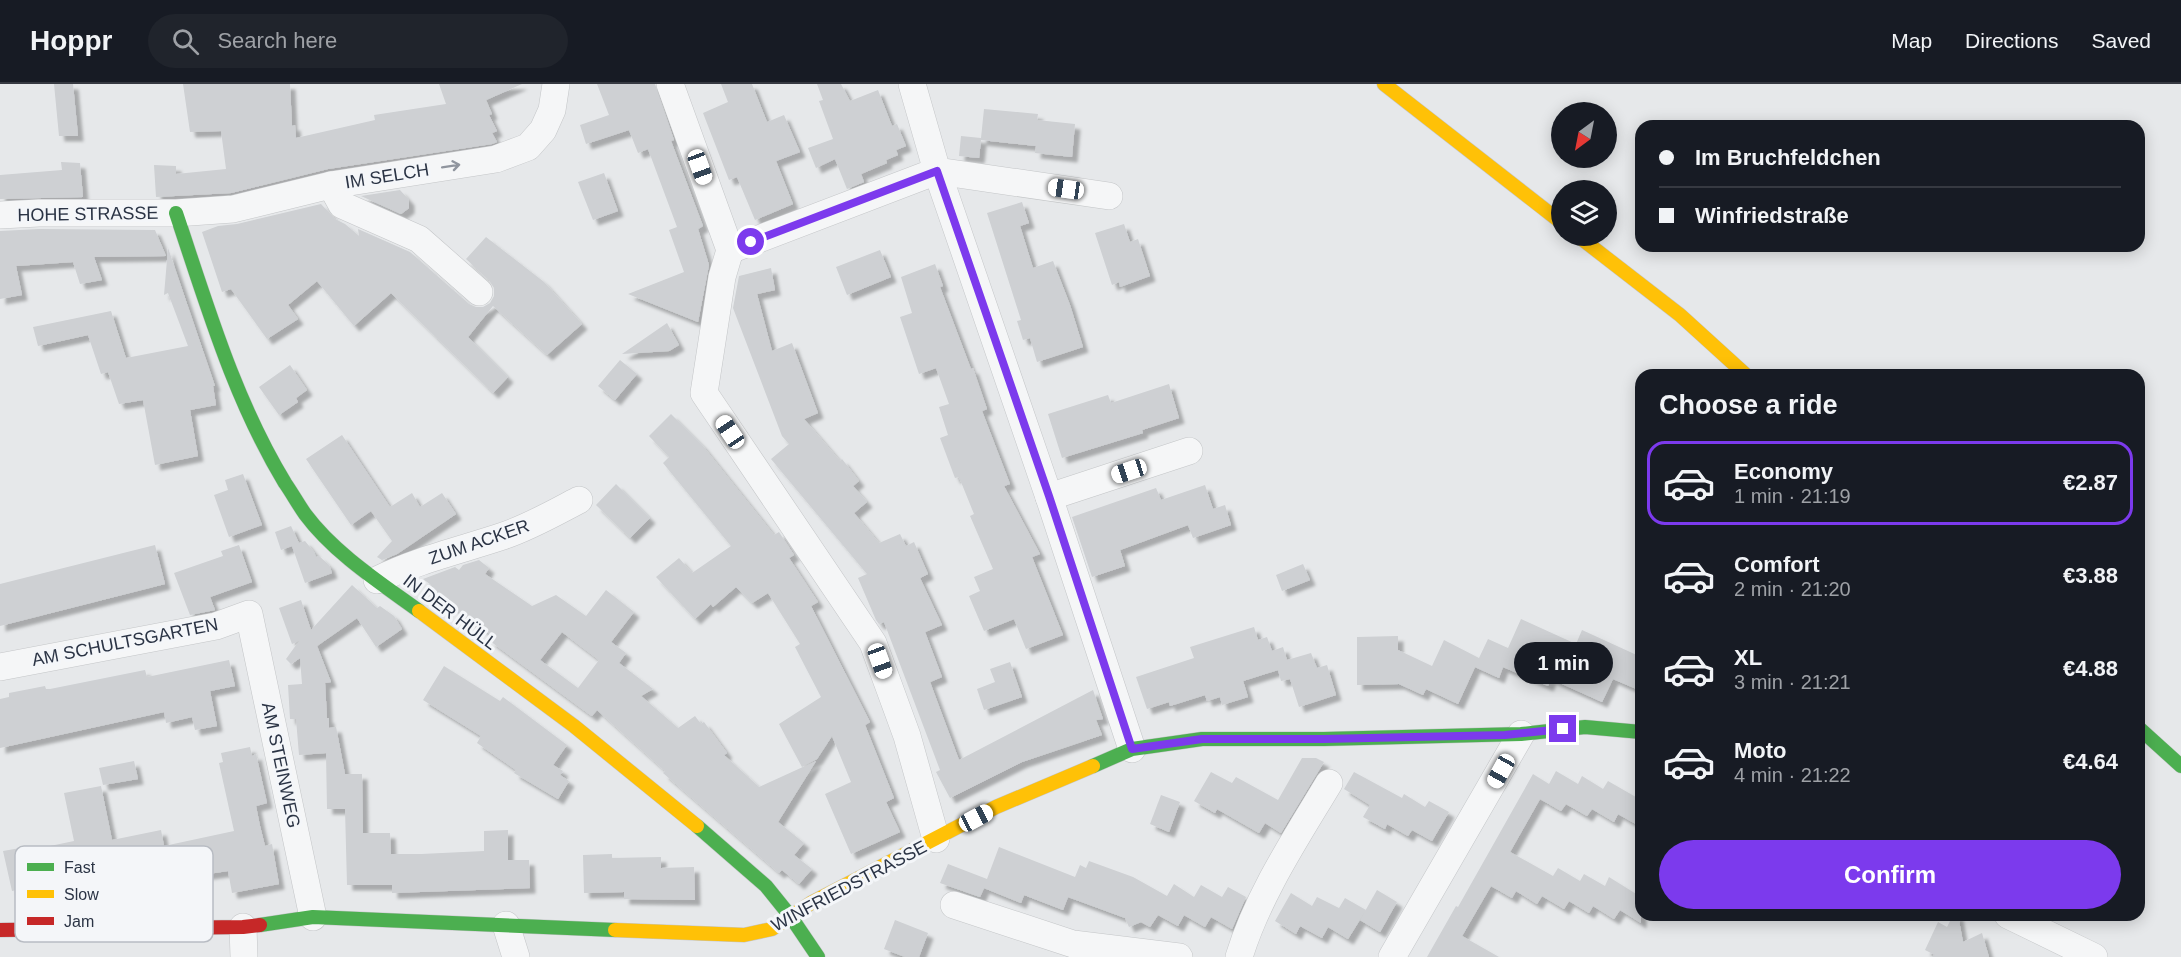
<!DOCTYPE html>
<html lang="en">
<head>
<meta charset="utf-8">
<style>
  :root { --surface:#171b24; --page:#20242c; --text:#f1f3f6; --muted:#9ea1a6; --line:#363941; --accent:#7c3aed }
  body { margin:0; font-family:Arial,sans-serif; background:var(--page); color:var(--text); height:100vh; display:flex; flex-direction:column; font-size:22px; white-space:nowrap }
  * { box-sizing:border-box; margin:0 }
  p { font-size:20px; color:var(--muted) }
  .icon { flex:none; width:33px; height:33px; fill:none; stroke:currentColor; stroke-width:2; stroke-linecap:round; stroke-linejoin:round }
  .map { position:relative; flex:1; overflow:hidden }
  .panel { position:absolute; left:1635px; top:285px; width:510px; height:552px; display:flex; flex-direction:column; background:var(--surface); border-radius:18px; box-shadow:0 3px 15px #0003 }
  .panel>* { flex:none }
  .banner { position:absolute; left:1635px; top:36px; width:510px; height:132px; border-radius:18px; box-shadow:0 3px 15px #0003; display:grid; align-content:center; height:132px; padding:0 24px; background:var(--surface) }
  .needle { width:39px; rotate:212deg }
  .controls { position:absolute; left:1551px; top:18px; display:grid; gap:12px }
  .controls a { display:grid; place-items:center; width:66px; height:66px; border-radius:50%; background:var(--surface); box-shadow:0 3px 15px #0003; font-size:30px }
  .end { position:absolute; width:27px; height:27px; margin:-14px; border:8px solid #7c3aed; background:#fff; box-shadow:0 0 0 3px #fff }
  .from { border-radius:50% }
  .bubble { position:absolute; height:42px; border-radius:21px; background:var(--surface); box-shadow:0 3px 15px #0003; font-size:20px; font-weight:800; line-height:42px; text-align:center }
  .car { position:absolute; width:18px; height:36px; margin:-18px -9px; border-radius:8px; box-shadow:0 0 4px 2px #0007; background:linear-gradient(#fff 24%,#345 0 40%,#fff 0 76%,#345 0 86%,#fff 0) }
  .banner b { display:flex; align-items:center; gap:21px; height:57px; font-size:22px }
  .banner b+b { border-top:2px solid var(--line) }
  .banner i { width:15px; height:15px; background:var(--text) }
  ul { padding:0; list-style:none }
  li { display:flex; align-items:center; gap:18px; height:84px; margin:0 12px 9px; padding:0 12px; border:3px solid transparent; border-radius:18px }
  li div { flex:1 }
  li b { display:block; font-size:22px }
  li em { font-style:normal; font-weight:800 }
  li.current { border-color:var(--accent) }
  li>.icon { width:54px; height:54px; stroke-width:1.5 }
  h2 { padding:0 24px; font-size:27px; line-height:72px }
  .primary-button { display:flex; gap:12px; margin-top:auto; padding:12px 24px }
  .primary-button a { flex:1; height:69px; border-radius:36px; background:var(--accent); color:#fff; font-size:24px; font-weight:800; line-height:69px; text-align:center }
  header { display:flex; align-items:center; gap:36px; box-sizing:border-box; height:84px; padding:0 30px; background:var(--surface); border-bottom:2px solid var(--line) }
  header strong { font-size:28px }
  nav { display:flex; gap:33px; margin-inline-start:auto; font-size:21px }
  .search { width:420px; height:54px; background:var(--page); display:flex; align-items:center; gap:15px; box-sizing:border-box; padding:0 21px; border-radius:33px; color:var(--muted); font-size:22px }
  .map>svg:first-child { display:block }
</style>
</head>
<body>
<header>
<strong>Hoppr</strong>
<div class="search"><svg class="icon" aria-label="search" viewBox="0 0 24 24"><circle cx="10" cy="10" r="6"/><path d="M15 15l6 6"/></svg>Search here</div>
<nav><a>Map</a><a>Directions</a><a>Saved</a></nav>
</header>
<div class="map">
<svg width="2181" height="873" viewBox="0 0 2181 873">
  <defs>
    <filter id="shadow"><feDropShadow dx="5.5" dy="5.5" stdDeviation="1.5" flood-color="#0004"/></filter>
  </defs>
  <rect width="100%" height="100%" fill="#e6e8ea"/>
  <g fill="#ced0d3" fill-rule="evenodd" filter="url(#shadow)">
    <polygon points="54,0 73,0 78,52 59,52"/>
    <polygon points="183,0 290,0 292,42 295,41 296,54 375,36 374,31 446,20 439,0 522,0 486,16 492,30 489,31 497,47 492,49 497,58 492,60 328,85 231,109 156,113 154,81 176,82 176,90 226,85 221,47 190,48"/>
    <polygon points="597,0 655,0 674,56 671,57 703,142 698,145 709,181 698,238 628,210 684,188 669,146 677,143 648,65 638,69 629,46 586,60 580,41 609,31"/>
    <polygon points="721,0 752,0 767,38 784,31 800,68 776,77 793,120 755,136 737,93 729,96 703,29 728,18"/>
    <polygon points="817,0 841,0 850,17 878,6 892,42 897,40 906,62 896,66 898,71 886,76 887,79 861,90 864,98 847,105 835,75 816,84 808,64 833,55 819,17 823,16"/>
    <polygon points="984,25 1038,30 1037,36 1075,40 1072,73 1035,69 1036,62 981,56 979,74 959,72 961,52 981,54"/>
    <polygon points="61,78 80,79 83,113 0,115 0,91 62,86"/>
    <polygon points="604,89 618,127 593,136 578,98"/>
    <polygon points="400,106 409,116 409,124 401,130 361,112"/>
    <polygon points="1022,118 1029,139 1020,142 1033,184 1053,177 1070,221 1083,263 1037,278 1030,254 1023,256 1017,237 1021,236 987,129"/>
    <polygon points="321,120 335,135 345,140 359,152 358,145 410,168 469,220 476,223 483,223 490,219 494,212 494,204 489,196 466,175 486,153 544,198 582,240 547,271 493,222 468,253 508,293 493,309 391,209 354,242 317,197 288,221 298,235 267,255 231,205 222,208 202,148 218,142 237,140"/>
    <polygon points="1124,140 1130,158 1138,155 1150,192 1120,203 1119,198 1112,201 1095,149"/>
    <polygon points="39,145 155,146 166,172 94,173 102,196 80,200 73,178 16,182 22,211 0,215 0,147"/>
    <polygon points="168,164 215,302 213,302 216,321 190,326 198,372 155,381 143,316 119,320 108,288 101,290 88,251 38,262 33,243 111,227 126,274 188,262 168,209 164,211"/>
    <polygon points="880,166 891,193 847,211 836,183"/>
    <polygon points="935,180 943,202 940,203 971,285 973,284 987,325 982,327 1010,400 1004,402 1040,470 1032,473 1063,551 1026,565 1014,535 984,547 969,512 980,507 974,493 993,485 970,432 974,430 959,393 955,394 940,354 948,351 939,323 949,320 936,284 919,290 900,233 912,229 901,193"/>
    <polygon points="771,184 775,206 757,210 772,267 792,259 818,329 804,335 840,377 842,375 859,397 853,402 867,418 854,429 879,459 900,450 906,462 914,458 928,490 920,494 942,541 925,548 942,593 930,598 959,676 1093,606 1103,635 1096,636 1102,651 1022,678 950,714 936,688 940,686 884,538 879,540 876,536 858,494 867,490 771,375 789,360 782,352 733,224 739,192"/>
    <polygon points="667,239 679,261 669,267 622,270"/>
    <polygon points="620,276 637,290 615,316 598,302"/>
    <polygon points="290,281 307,306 296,314 298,318 279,331 259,303"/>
    <polygon points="1169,300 1179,334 1142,346 1143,349 1062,374 1048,330 1108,311 1111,319"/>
    <polygon points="671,330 702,361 774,451 779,448 794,471 789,474 818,518 811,522 870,638 865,641 894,714 886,718 900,748 851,770 825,710 851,698 832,652 817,675 802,683 779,640 821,613 795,563 800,560 768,509 752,519 736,503 713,523 711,520 695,535 656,493 679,474 692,489 731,462 663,379 669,373 649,352"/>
    <polygon points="342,351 390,423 412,409 420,423 442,409 456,430 397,470 382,476 377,473 392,457 371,427 351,441 306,375"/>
    <polygon points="243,390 262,441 229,453 214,411 228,406 225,396"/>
    <polygon points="616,400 650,434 630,454 596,421"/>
    <polygon points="1205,401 1213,425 1225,421 1231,441 1193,454 1188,441 1120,466 1125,482 1092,493 1072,433 1156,404 1161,416"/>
    <polygon points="291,442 299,459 305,457 314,468 316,473 319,472 329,481 332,489 305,499 292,462 281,466 275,448"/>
    <polygon points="155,461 165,500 0,542 0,500"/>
    <polygon points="239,461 252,498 210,513 215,526 190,531 174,489 223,472 221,467"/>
    <path d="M479,476L489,484L485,490L532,522L556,511L586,532L606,506L634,528L611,558L626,569L619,579L653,605L641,612L678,644L695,632L701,640L704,638L727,669L724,671L759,703L816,677L778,738L804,759L794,771L812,785L799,800L782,786L779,789L663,689L665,687L597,626L592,632L589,630L490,557L493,552L466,534L433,506L434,503L423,495L455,483L459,486L463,481ZM562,548L599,576L578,604L540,576Z"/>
    <polygon points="1303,480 1310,496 1282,507 1276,491"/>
    <polygon points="352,501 377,524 380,522 394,532 402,545 376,563 357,534 317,562 331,598 325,599 327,634 329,634 329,644 336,643 345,690 362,690 363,749 390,749 391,770 421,770 484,767 484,747 508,746 508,776 529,776 530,804 392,809 392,801 347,801 345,725 327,725 326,669 299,671 296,635 290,635 288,601 302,600 300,574 291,580 286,575 299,557 292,560 279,524 301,516 311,546"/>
    <polygon points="1521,535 1576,560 1582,546 1641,573 1641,607 1613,595 1602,618 1551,595 1548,602 1503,583 1499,594 1475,583 1458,620 1426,605 1423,611 1399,600 1357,601 1357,553 1398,552 1398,566 1432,582 1444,556 1479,574 1488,555 1508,564"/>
    <polygon points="1254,543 1258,556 1267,553 1272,567 1283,563 1287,576 1311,569 1317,584 1327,581 1336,611 1299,623 1290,595 1281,597 1278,586 1243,597 1248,613 1222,621 1220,613 1207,617 1205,611 1170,622 1169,618 1147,625 1136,593 1194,574 1190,563"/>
    <polygon points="229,576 235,602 210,607 217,642 195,646 192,633 166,639 164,628 0,664 0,615 9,613 9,609 45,602 46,605 50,605 145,586 147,593"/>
    <polygon points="1010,578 1022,613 984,626 977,605 995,598 990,585"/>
    <polygon points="444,582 500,617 503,613 567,661 553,681 563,687 560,691 569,697 558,715 514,689 516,686 477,659 481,652 423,616"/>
    <polygon points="250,663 252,672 256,670 267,719 256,722 260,742 265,762 272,760 279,800 232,809 228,787 168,796 165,783 101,796 99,789 12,807 3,767 26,763 26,767 74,757 64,709 101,702 112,756 161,746 164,762 234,747 219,679 223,678 221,669"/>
    <polygon points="1302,674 1316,674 1324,678 1281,749 1265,739 1259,749 1217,725 1215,729 1194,717 1211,688 1232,699 1236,693 1278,716"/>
    <polygon points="134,677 138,695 103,701 99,684"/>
    <polygon points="1556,687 1578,700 1582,692 1603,705 1608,697 1641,716 1641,743 1618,730 1614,738 1592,725 1587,732 1566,720 1561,727 1540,715 1510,768 1553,792 1558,784 1580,797 1584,790 1605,802 1609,793 1641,813 1641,839 1620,826 1614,835 1593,822 1589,829 1569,817 1564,825 1542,812 1537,820 1516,807 1512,814 1491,802 1462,852 1499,873 1427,873 1456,822 1458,823 1533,690 1549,700"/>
    <polygon points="1354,688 1402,714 1404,710 1425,723 1429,717 1449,728 1432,757 1412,746 1408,752 1387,740 1385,745 1363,733 1370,721 1344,705"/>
    <polygon points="1161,711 1180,718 1169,748 1150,740"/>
    <polygon points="999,763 1075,793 1080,781 1086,784 1089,777 1133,793 1167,812 1174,800 1194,813 1201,801 1222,813 1228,803 1246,813 1232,845 1211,833 1205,843 1184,831 1178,842 1158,831 1150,843 1141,838 1129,843 1125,834 1068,813 1063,826 1024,811 1021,819 984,804 980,813 940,799 948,780 987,795"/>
    <polygon points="612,770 612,774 661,773 661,784 694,783 695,816 624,815 624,808 584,809 583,771"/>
    <polygon points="1377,806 1397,818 1380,848 1360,836"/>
    <polygon points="1291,809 1312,822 1317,813 1339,824 1345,814 1366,826 1348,855 1328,843 1322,854 1300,842 1296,850 1275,837"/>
    <polygon points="1953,831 1958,831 1963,858 1982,849 1989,873 1931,873 1935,871 1925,866 1938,838 1947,843"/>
    <polygon points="895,836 928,849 919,873 905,873 884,865"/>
  </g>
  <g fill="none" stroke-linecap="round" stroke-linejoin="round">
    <g stroke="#c4c6c8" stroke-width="28">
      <g id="street">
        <polyline points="670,0 730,166 722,193 704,309 873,559 907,652 936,755"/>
        <polyline points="912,0 937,87 1049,413 1132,665"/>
        <polyline points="331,101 342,121 419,155 479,208"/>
        <polyline points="0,131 39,129 176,129 233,125 331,101 496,75 528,63 543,46 552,26 556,0"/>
        <polyline points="730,166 937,87 1109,112"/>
        <polyline points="1049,413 1189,367"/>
        <path d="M377,496C417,476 461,466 503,452C530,443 554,429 579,416"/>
        <polyline points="0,583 216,542 249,530 313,833"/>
        <polyline points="954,821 1073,860 1179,873"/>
        <polyline points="2008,831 2094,873"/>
        <polyline points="506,841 516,873"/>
        <polyline points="243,843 244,873"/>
        <path d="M1239,873C1258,811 1296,754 1329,699"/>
        <polyline points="1392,873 1521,650"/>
      </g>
    </g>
    <g stroke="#c4c6c8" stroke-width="15">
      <g id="fast">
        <path d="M176,129C207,221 234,315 285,399C292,409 298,420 305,430C334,469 379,498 419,527"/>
        <polyline points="2139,644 2181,682"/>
        <polyline points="1093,682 1132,665 1202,655 1324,655 1521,650 1585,643 1641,648"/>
        <polyline points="697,742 766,802 791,833 818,873"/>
        <polyline points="260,841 313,833 615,846"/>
      </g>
    </g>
    <g stroke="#c4c6c8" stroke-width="15">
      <g id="slow">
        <polyline points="1384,0 1562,139"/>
        <polyline points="1578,152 1680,231 1746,291"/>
        <polyline points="419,527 574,642 697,742"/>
        <polyline points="615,846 744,851 772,845 811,819 996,723 1093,682"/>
      </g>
    </g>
    <g stroke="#c4c6c8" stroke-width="15">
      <polyline id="jam" points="0,846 243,843 260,841"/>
    </g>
    <use href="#street" stroke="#f5f6f7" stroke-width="27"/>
    <use href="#fast" stroke="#4caf50" stroke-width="14"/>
    <use href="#slow" stroke="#ffc107" stroke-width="14"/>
    <use href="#jam" stroke="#c62828" stroke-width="14"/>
  </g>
  <defs><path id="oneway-shaft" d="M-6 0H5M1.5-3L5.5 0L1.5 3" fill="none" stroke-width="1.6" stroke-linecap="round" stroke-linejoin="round" transform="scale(1.5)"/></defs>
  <use stroke="#90959e" href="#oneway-shaft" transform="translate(451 82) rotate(-9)"/>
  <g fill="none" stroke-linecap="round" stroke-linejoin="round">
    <polyline stroke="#7c3aed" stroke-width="8" points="751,158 937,87 1049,412 1132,665 1202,655 1324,655 1505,651 1563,645"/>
  </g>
  <g text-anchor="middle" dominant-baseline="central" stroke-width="6" stroke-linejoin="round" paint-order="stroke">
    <g font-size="18" fill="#2b3445" stroke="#f4f6f9">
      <text transform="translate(387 92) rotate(-9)">IM SELCH</text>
      <text transform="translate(88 130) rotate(-1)">HOHE STRASSE</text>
      <text transform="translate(479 458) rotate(-19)">ZUM ACKER</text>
      <text transform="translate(450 528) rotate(37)">IN DER HÜLL</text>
      <text transform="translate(125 558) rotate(-11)">AM SCHULTSGARTEN</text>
      <text transform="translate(281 681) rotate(78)">AM STEINWEG</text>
      <text transform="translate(849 802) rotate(-28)">WINFRIEDSTRASSE</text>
    </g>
  </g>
  <rect x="15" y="762" width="198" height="96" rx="9" fill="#f4f6f9" stroke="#b8bcc3" stroke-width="1.5"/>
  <rect x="27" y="779" width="27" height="8" fill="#4caf50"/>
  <rect x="27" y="806" width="27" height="8" fill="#ffc107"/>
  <rect x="27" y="833" width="27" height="8" fill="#c62828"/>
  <g font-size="16" fill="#2b3445">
    <text x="64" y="789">Fast</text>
    <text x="64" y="816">Slow</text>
    <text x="64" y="843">Jam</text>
  </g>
</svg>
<div class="controls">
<a><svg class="needle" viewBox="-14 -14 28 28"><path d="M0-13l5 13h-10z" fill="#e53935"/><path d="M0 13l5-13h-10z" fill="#9ea1a6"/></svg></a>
<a><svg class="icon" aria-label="layers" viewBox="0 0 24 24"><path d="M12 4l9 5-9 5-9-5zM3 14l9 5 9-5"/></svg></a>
</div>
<i class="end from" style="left:751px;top:158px"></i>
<i class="end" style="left:1563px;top:645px"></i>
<div class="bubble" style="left:1514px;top:558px;width:99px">1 min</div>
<i class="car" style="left:700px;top:83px;rotate:160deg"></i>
<i class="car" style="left:1066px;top:105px;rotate:278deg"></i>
<i class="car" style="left:730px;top:348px;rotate:326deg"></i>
<i class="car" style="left:1129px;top:387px;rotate:252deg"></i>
<i class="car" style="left:880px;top:577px;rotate:160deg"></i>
<i class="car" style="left:1501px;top:687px;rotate:209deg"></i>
<i class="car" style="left:976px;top:734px;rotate:62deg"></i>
<div class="banner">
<b><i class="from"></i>Im Bruchfeldchen</b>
<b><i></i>Winfriedstraße</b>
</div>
<section class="panel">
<h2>Choose a ride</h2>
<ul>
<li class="current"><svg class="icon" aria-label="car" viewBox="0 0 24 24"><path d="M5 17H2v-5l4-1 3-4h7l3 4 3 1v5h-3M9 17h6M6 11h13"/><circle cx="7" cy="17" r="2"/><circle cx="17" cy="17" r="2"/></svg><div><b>Economy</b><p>1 min · 21:19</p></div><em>€2.87</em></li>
<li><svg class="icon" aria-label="car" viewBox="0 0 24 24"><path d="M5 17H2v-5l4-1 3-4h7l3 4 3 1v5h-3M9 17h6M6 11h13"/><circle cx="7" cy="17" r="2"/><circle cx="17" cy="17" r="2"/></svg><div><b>Comfort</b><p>2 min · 21:20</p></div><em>€3.88</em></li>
<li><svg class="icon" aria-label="car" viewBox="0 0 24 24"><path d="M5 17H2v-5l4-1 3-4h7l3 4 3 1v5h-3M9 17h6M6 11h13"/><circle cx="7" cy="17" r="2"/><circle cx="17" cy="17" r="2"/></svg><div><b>XL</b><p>3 min · 21:21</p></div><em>€4.88</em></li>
<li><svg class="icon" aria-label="car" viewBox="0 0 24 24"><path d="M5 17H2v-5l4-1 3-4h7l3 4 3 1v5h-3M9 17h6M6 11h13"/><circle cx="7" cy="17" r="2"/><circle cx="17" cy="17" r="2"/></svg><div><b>Moto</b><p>4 min · 21:22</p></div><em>€4.64</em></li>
</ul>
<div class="primary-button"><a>Confirm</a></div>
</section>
</div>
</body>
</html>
